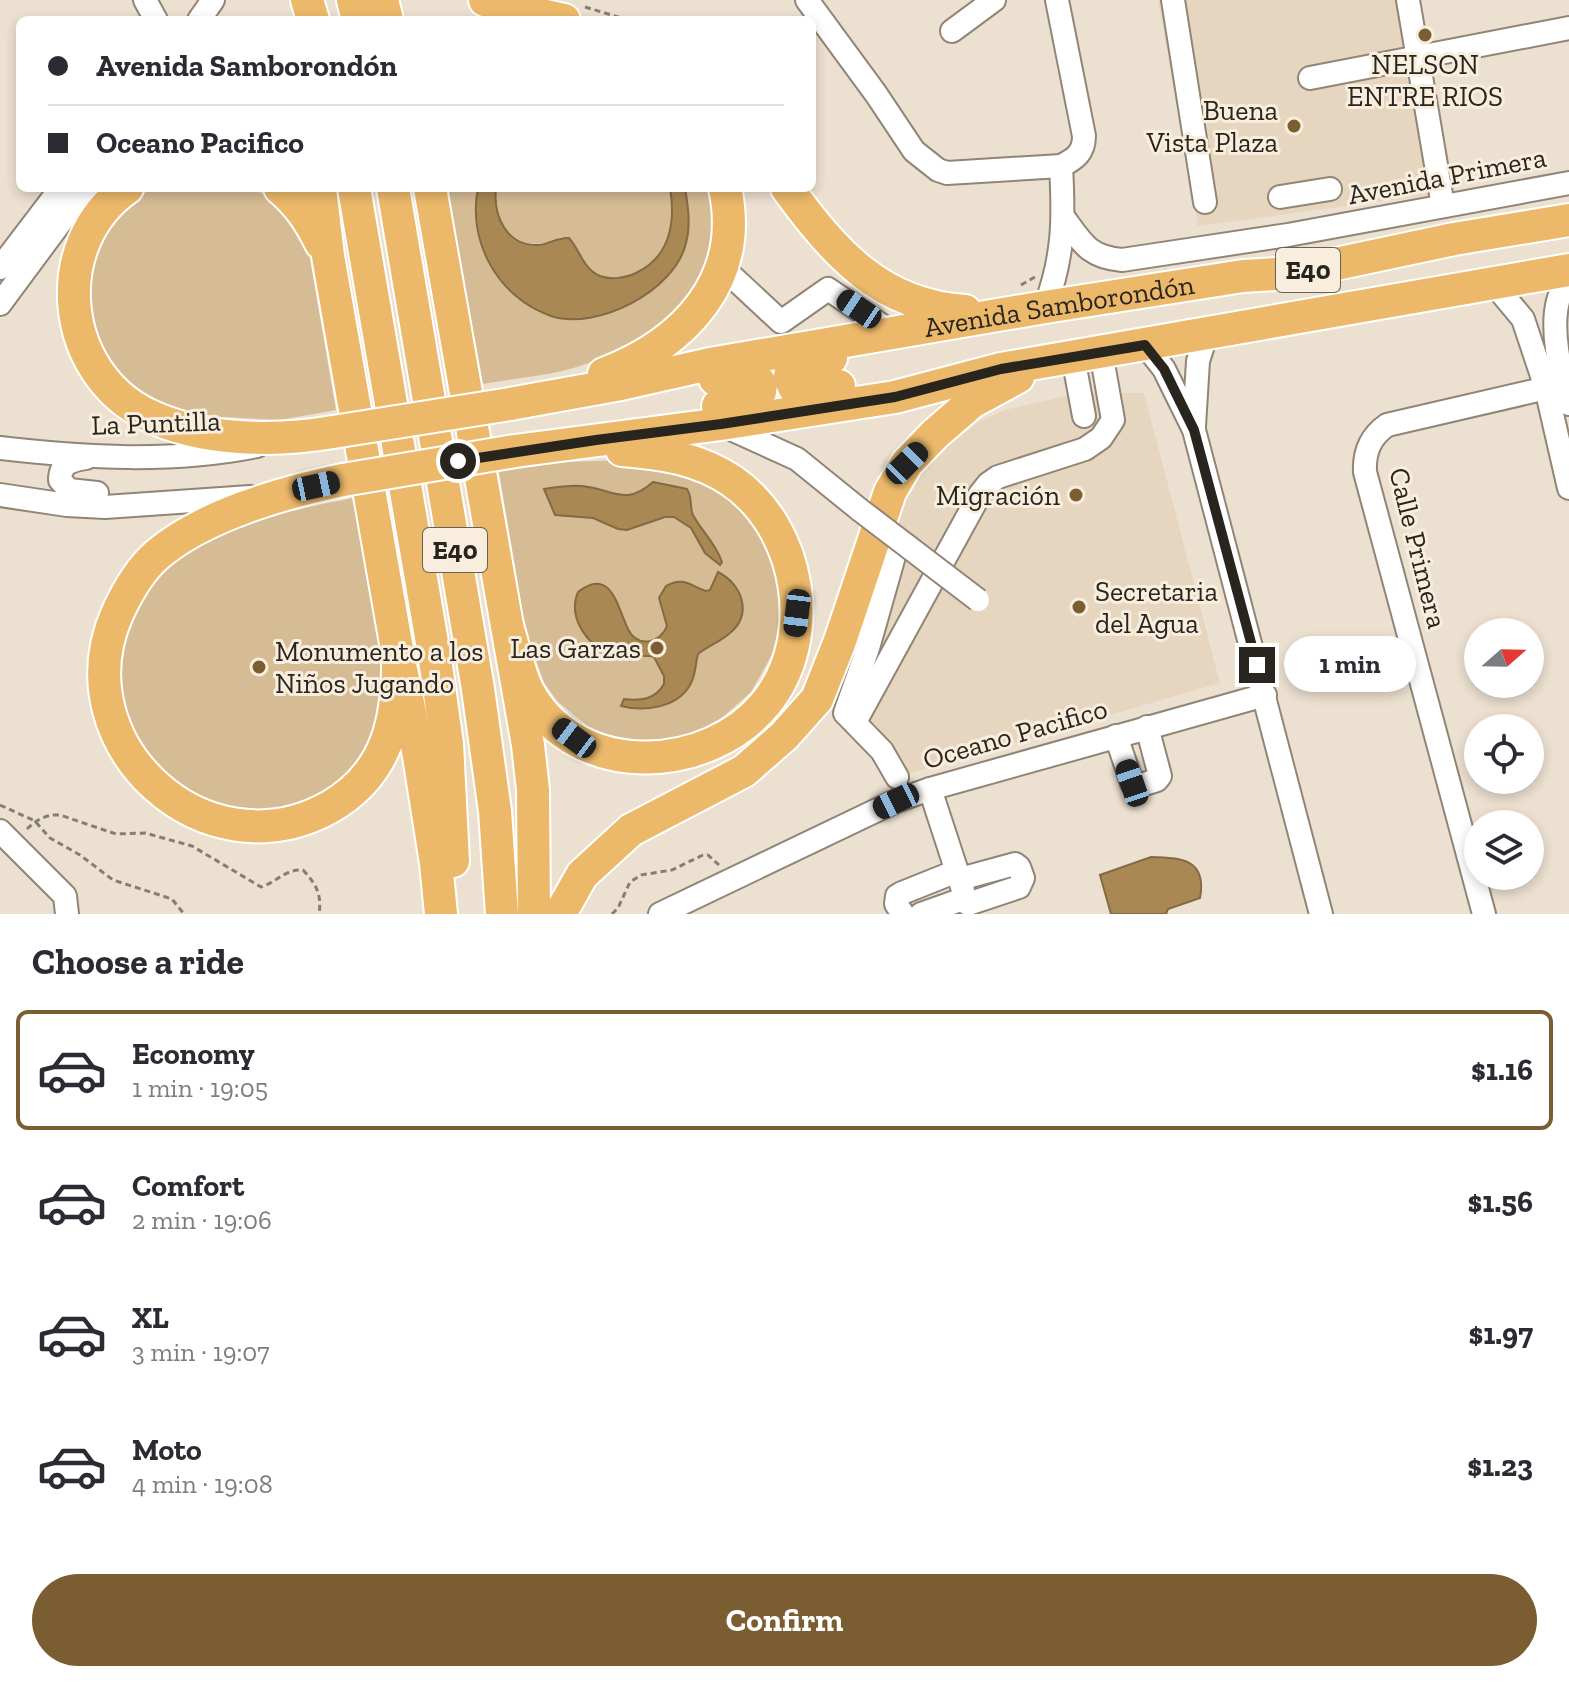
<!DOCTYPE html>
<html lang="en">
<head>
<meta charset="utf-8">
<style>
  :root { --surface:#fff; --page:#f7f7f7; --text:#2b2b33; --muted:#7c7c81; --line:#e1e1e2; --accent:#7a5e31 }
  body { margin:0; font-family:"Zilla Slab",serif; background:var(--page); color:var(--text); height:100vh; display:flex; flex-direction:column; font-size:30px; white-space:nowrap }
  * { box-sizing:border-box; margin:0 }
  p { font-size:26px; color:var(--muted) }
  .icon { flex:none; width:44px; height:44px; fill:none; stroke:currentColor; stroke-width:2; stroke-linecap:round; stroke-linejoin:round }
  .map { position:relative; height:914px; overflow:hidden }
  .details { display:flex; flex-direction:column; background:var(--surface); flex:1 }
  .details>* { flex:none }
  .top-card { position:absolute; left:16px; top:16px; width:800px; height:176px; border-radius:12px; box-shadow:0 4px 12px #0003; display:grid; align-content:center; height:176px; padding:0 32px; background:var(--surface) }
  .needle { width:52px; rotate:70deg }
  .tools { position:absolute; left:1464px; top:618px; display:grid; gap:16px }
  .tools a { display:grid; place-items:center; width:80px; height:80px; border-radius:50%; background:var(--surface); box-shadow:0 4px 12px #0003; font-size:40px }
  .end { position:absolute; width:36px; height:36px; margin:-18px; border:10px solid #28241e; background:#fff; box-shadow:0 0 0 4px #fff }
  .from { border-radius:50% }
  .bubble { position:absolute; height:56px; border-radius:28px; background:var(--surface); box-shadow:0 4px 12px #0003; font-size:26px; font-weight:700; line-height:56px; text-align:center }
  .car { position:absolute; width:24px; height:48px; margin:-24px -12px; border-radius:10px; box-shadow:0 0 6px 2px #0007; background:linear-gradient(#222 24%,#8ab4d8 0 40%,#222 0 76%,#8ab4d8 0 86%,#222 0) }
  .top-card b { display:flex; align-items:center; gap:28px; height:76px; font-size:30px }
  .top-card b+b { border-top:2px solid var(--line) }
  .top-card i { width:20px; height:20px; background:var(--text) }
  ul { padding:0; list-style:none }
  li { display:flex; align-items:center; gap:24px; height:120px; margin:0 16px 12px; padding:0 16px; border:4px solid transparent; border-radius:12px }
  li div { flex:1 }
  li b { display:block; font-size:30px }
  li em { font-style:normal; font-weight:700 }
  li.selected { border-color:var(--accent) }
  li>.icon { width:72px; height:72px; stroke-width:1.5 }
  h2 { padding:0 32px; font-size:36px; line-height:96px }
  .cta { display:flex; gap:16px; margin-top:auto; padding:16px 32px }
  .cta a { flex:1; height:92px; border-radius:48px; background:var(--accent); color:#fff; font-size:32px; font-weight:700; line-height:92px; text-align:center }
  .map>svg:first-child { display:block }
</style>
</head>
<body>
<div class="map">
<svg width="1569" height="914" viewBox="0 0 1569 914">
  <rect width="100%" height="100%" fill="#ece0d0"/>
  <g fill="#e6d6bf">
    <polygon points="1158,0 1400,0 1436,194 1198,226"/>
    <polygon points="1079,393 1144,393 1220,683 900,776 835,694 893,521 918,476 947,447 978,422 1005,410"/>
  </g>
  <g fill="#d6bc95">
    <polygon points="153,188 251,188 271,198 285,211 308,247 336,410 280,420 203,416 165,408 139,394 101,352 86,289 97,240 125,206"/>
    <path d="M450,188H478C464,257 525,337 600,314C608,311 622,310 629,304C635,300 639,290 644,285C659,265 673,245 688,225L685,188H713C717,209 717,247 708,267C682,322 619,357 562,371C536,377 509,379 483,384L449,203Z"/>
    <path d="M496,188H670C676,223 670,257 636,273C626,278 610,280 599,275C579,267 583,247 561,237C518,257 493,231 496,188Z"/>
    <polygon points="624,460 663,465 728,493 762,531 778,575 780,628 773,653 751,692 714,725 694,735 654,745 611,737 593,730 558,702 544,683 532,650 523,615 499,472 563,462"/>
    <path d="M353,498L384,673C384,713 372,748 343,776C309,810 253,820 208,802C199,798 190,791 182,785C167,775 152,765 143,749C120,709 116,676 127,632C135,602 150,578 176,559C227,521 292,511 353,498Z"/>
  </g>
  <g fill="#aa8853" stroke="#836a43" stroke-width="2">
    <path d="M478,188H496C493,215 506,247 539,245C549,244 558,237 569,238C580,250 583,269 600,276C611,280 626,278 636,273C670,257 676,222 670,188H685C688,206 691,225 686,243C675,291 597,331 551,316C498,298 467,241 478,188Z"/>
    <path d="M653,482L687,489C693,498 689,506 693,515C702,532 715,542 722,562L720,565L705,553L691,528L674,517H665L627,530L618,529L593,518L555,515L544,489C557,487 570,485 582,486C613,489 625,507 653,482Z"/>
    <path d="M718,572C742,584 753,614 730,633C720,642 708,646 698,654C695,665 696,675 690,685C677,708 644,712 621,706L624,699C640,701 655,700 664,684V676L654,657C642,654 628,658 616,655C589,649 567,619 578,592C612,565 618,610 628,629C637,648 660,644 667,626L659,598L666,586C684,576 691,586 706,591L710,590Z"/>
    <path d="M1151,857C1182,858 1207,859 1200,898L1168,909L1166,914H1111L1100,875Z"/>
  </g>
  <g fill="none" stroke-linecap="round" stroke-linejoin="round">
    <g stroke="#908576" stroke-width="26">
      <g id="minor">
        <polyline points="145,0 156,20"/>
        <path d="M807,0L876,94L914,151L938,170L947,173L1061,166C1075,159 1084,153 1084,136L1057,0"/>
        <polyline points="1173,0 1205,202"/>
        <polyline points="1408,0 1443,206"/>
        <polyline points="199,20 213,0"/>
        <polyline points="952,31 994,0"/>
        <polyline points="1310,78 1569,28"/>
        <polyline points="1280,197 1330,189"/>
        <path d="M1064,218C1083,244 1089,257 1122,260L1288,235L1569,183"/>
        <polyline points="722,267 781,322 828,289 893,333"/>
        <polyline points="0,268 61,188"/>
        <path d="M1569,277C1565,285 1560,293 1558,301C1550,332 1561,373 1569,404"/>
        <polyline points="1493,283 1523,319 1546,388 1569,488"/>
        <polyline points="0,304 86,188"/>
        <path d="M1045,307C1064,256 1064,219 1061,166"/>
        <polyline points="1145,345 1164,369 1194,430 1321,914"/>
        <polyline points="1073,357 1084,416"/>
        <polyline points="722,425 797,459 860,510"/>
        <polyline points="1194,426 1198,361 1207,333"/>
        <path d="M0,448C85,458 173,463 257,446"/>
        <path d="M86,458C72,460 60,463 60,480L69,490L97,493"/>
        <polyline points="0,495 67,505 105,507 250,497"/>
        <polyline points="845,713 868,648 898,542"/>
        <polyline points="846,714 882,751 897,777"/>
        <polyline points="855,722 980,494 988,484 998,477 1085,449 1101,438 1113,420 1101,352"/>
        <polyline points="1116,736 1132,783 1138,786 1157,780 1160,776 1147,727"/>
        <polyline points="930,789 963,890"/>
        <polyline points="0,831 65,896 67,914"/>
        <polyline points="960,879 1015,864 1019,867 1023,878 1019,887 968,904"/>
        <polyline points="660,914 896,801 930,789 1265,695"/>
        <polyline points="903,914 896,904 897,896 902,893 957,871"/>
        <polyline points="921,914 966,898"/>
        <path d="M1484,914L1365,472C1364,452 1370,437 1387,425L1564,384"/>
      </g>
    </g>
    <g stroke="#fff" stroke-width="36">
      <g id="highway">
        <polyline points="307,0 313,20"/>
        <polyline points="353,0 358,20"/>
        <polyline points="382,0 387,20"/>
        <polyline points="485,0 504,7 564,20"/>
        <path d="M127,188C47,244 60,373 148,415C202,441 275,442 333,432"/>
        <path d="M280,188C299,204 310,221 321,243"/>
        <polyline points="320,188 328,256 398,655 419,756 436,863 441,914"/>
        <polyline points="354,188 436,666 447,744 453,861"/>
        <polyline points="393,188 478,689 495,811 502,914"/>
        <polyline points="430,188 528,745 533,790 534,914"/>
        <path d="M787,188C834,252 880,306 965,311"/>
        <polyline points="831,358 799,364 791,371 790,377 794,387 804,391 839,386"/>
        <path d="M604,374C685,343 745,280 725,188"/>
        <polyline points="715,379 753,374 761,385 760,392 756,398 718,406"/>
        <path id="s1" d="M510,404L621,384L710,364L1045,307L1243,276L1293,273L1454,239L1569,220"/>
        <polyline points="515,451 721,424 895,397 1001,369 1569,270"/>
        <path d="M343,480C285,492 204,515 158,554C140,569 127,592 117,614C60,744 205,877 330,807C389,773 399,717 398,655"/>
        <path d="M507,626C514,648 519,676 530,695C579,780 708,774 766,703C819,637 800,528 732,481C698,458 661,453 622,450"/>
        <polyline points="560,914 582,875 631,830 744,771 784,736 817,699 840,641 890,492 907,463 935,434 972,402 1018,377"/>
      </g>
    </g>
    <g stroke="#867e73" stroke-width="3" stroke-dasharray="6 4" stroke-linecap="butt">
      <polyline points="585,7 628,20"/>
      <polyline points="1021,285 1035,277"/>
      <polyline points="0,805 35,821 50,838 80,855 113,880 172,899 184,914"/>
      <path d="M27,829C36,820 46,814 60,815L116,834L145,833L192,846L261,887C277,882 285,869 303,870C316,884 322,894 319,914"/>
      <polyline points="612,914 618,908 630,882 641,875 672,870 703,855 708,855 719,865"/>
    </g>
    <use href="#minor" stroke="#fff" stroke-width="22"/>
    <use href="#highway" stroke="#ecb96a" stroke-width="32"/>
    <g stroke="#908576" stroke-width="26" stroke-linecap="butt">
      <polyline id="minor-bridge" points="860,510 978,600"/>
    </g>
    <g stroke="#fff" stroke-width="36" stroke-linecap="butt">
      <g id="highway-bridge">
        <polyline points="333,432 510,404"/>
        <polyline points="343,480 515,451"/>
      </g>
    </g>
    <use href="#minor-bridge" stroke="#fff" stroke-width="22"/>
    <use href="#highway-bridge" stroke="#ecb96a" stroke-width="32"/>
  </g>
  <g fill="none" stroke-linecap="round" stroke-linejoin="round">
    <polyline stroke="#28241e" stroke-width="10" points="458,461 596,440 721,424 895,397 1001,369 1145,345 1164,369 1194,430 1257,665"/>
  </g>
  <g fill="#7a5e31" stroke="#f9eedd" stroke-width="3">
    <circle cx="1425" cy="35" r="8"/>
    <circle cx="1294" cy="126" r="8"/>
    <circle cx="1076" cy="495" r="8"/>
    <circle cx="1079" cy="607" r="8"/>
    <circle cx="657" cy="648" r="8"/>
    <circle cx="259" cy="667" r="8"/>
  </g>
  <g text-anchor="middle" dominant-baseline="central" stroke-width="6" stroke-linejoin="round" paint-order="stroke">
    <g fill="#f9eedd" stroke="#676157" stroke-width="2">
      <rect x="1276" y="248" width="64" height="44" rx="6"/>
      <rect x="423" y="528" width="64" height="44" rx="6"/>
    </g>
    <g font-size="26" font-weight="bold" fill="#28241e">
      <text x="1308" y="270">E40</text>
      <text x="455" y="550">E40</text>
    </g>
    <g font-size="28" fill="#28241e" stroke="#f9eedd" text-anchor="end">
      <text x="1425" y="64" text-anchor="middle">NELSON<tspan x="1425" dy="32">ENTRE RIOS</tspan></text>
      <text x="1278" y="110">Buena<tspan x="1278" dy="32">Vista Plaza</tspan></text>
      <text x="1060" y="495">Migración</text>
      <text x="1095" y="591" text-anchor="start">Secretaria<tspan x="1095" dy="32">del Agua</tspan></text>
      <text x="641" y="648">Las Garzas</text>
      <text x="275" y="651" text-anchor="start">Monumento a los<tspan x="275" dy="32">Niños Jugando</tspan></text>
    </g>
    <g font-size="28" fill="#28241e" stroke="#f9eedd">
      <text transform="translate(1447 176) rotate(-11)">Avenida Primera</text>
      <text stroke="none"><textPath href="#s1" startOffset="558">Avenida Samborondón</textPath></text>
      <text transform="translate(156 423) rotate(-2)">La Puntilla</text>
      <text transform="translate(1418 548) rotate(76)">Calle Primera</text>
      <text transform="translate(1015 734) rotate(-16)">Oceano Pacifico</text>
    </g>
  </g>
</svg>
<div class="tools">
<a><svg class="needle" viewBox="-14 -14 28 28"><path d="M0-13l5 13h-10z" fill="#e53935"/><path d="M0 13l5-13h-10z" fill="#7c7c81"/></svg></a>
<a><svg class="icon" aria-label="locate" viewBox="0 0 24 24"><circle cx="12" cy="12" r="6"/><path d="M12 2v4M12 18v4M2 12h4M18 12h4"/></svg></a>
<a><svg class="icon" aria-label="layers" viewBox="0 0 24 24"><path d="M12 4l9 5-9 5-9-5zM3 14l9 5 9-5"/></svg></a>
</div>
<i class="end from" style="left:458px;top:461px"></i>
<i class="end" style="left:1257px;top:665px"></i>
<div class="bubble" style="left:1284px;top:636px;width:132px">1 min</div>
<i class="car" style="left:859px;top:309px;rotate:304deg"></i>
<i class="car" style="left:907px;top:463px;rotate:45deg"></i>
<i class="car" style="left:316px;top:486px;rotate:78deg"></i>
<i class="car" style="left:797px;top:613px;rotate:187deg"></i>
<i class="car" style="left:574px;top:738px;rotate:307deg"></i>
<i class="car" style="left:1132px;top:783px;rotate:341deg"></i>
<i class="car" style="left:896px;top:801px;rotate:244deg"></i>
<div class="top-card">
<b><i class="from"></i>Avenida Samborondón</b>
<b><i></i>Oceano Pacifico</b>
</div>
</div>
<section class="details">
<h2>Choose a ride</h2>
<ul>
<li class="selected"><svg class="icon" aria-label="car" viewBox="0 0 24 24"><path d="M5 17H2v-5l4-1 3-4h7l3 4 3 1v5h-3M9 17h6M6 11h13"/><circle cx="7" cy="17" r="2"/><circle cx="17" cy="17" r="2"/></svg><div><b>Economy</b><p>1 min · 19:05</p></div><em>$1.16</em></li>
<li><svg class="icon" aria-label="car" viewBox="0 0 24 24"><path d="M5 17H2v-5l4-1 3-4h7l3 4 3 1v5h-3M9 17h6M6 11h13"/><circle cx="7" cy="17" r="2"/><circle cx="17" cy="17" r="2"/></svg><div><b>Comfort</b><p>2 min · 19:06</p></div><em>$1.56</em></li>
<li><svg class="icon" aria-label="car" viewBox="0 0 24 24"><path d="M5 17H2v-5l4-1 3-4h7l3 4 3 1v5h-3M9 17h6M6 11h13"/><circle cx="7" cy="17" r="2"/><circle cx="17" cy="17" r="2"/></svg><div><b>XL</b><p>3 min · 19:07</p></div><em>$1.97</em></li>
<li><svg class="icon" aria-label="car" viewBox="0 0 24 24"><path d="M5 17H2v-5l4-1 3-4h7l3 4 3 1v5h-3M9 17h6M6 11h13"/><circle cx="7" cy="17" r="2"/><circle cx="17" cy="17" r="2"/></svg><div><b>Moto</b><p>4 min · 19:08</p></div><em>$1.23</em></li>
</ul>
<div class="cta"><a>Confirm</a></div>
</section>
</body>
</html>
